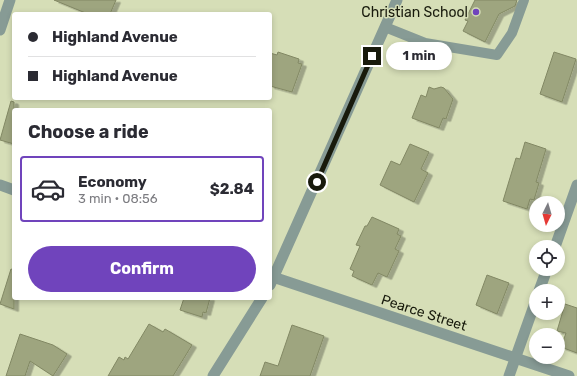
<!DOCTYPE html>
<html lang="en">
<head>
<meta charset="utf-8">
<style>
  :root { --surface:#fff; --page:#f2f2f3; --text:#2b2b33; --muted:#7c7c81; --line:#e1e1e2; --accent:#7044bc }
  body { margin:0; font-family:Rubik,sans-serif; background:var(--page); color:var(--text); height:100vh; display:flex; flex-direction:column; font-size:15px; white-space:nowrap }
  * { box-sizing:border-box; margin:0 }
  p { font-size:13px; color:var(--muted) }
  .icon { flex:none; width:22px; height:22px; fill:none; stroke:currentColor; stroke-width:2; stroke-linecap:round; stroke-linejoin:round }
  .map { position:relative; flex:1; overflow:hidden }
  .drawer { position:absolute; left:12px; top:108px; width:260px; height:192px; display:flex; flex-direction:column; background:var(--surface); border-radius:4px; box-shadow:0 2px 6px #0003 }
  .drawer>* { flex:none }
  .top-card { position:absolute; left:12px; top:12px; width:260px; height:88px; border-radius:4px; box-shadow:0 2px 6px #0003; display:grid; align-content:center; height:88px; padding:0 16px; background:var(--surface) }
  .needle { width:26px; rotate:185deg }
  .tools { position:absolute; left:529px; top:196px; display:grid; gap:8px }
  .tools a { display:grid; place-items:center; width:36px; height:36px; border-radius:50%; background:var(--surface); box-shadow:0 2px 6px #0003; font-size:20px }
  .end { position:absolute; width:18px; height:18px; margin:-9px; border:5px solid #181a0c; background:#fff; box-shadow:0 0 0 2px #fff }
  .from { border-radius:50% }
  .bubble { position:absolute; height:28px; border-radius:14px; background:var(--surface); box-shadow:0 2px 6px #0003; font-size:13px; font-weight:700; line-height:28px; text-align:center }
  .top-card b { display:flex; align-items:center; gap:14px; height:38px; font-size:15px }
  .top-card b+b { border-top:1px solid var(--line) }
  .top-card i { width:10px; height:10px; background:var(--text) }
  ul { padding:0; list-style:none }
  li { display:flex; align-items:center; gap:12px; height:66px; margin:0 8px 6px; padding:0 8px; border:2px solid transparent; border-radius:4px }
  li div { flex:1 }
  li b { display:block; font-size:15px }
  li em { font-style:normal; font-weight:700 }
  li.on { border-color:var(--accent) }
  li>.icon { width:36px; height:36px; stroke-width:1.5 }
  h2 { padding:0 16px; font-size:18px; line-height:48px }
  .primary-button { display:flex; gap:8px; margin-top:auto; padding:8px 16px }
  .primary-button a { flex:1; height:46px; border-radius:24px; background:var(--accent); color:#fff; font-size:16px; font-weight:700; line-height:46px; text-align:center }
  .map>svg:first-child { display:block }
</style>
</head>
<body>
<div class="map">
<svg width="577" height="376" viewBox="0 0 577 376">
  <defs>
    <filter id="shadow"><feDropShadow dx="4.5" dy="2.5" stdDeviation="0" flood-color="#0004"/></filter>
  </defs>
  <rect width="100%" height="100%" fill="#d6deb7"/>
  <g fill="#9ea57f" stroke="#828864" filter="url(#shadow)">
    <polygon points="54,0 116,0 110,14 88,14"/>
    <polygon points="475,0 517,0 515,6 499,14 485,42 463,31 468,21 465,20"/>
    <polygon points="278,52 299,59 298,63 302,64 292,92 270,86 270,53 277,55"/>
    <polygon points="554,52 576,59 562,102 540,94"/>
    <polygon points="429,87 434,89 441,87 444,88 453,99 446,119 443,118 439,128 412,118 421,95 426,97"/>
    <polygon points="11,101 14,102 14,144 0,140"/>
    <polygon points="525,142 546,149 536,182 539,183 534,200 530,199 527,209 503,201 516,158 520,159"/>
    <polygon points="410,144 429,152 421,169 428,173 414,202 380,185 391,161 400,165"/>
    <polygon points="372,217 399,229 397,234 401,236 395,249 399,251 387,277 378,273 372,285 352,276 354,271 350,269 360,246 356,245 365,226 367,226"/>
    <polygon points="11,269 14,270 14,309 0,304"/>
    <polygon points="487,275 509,283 497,314 476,305"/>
    <polygon points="184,298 210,298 206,313 203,312 202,317 180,310"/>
    <polygon points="565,304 577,308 577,353 561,347 566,333 557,331"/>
    <polygon points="149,324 163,332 165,329 192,345 173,376 108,376 119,357 124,360 125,357 128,359"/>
    <polygon points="292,325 324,336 310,376 260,376 265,362 278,366"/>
    <polygon points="20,334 53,345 67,354 53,376 30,361 25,376 6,376"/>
  </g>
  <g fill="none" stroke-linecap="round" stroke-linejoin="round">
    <polyline stroke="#879b95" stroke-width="10" points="385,27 425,43 497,55 512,33 524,0"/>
    <g stroke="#879b95" stroke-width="11">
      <polyline points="0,30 10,0"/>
      <polyline points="0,185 14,190"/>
      <polyline points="555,247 577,185"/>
      <polyline points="270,276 569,376"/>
      <polyline points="539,291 547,269"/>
      <polyline points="509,376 536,300"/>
    </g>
    <g stroke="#879b95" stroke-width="11">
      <polyline points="270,285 397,0"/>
      <polyline points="213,376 262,298"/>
    </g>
  </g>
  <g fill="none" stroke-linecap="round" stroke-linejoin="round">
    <polyline stroke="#181a0c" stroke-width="5" points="317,182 372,56"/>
  </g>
  <circle fill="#7044bc" stroke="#d6deb7" stroke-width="1.5" cx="476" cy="12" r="4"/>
  <g text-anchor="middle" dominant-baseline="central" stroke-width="3" stroke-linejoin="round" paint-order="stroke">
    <g font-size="14" fill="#181a0c" stroke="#d6deb7" text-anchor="end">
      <text x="468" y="12">Christian School</text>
    </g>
    <g font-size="14" fill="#181a0c" stroke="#d6deb7">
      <text transform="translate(424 313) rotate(18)">Pearce Street</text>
    </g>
  </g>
</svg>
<div class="tools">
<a><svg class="needle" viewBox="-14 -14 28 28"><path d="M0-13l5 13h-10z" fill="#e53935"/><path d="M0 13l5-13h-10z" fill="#7c7c81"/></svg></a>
<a><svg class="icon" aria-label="locate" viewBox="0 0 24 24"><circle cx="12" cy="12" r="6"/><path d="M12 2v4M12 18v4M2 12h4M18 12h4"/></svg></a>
<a>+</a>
<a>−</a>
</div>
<i class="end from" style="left:317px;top:182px"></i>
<i class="end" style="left:372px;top:56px"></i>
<div class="bubble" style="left:386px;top:42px;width:66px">1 min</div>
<div class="top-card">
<b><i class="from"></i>Highland Avenue</b>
<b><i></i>Highland Avenue</b>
</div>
<section class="drawer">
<h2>Choose a ride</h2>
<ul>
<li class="on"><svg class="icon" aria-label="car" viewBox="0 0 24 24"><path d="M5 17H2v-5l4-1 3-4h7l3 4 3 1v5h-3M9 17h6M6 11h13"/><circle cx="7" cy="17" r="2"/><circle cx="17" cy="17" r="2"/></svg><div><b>Economy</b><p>3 min · 08:56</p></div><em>$2.84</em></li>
</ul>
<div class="primary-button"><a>Confirm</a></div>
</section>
</div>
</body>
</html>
